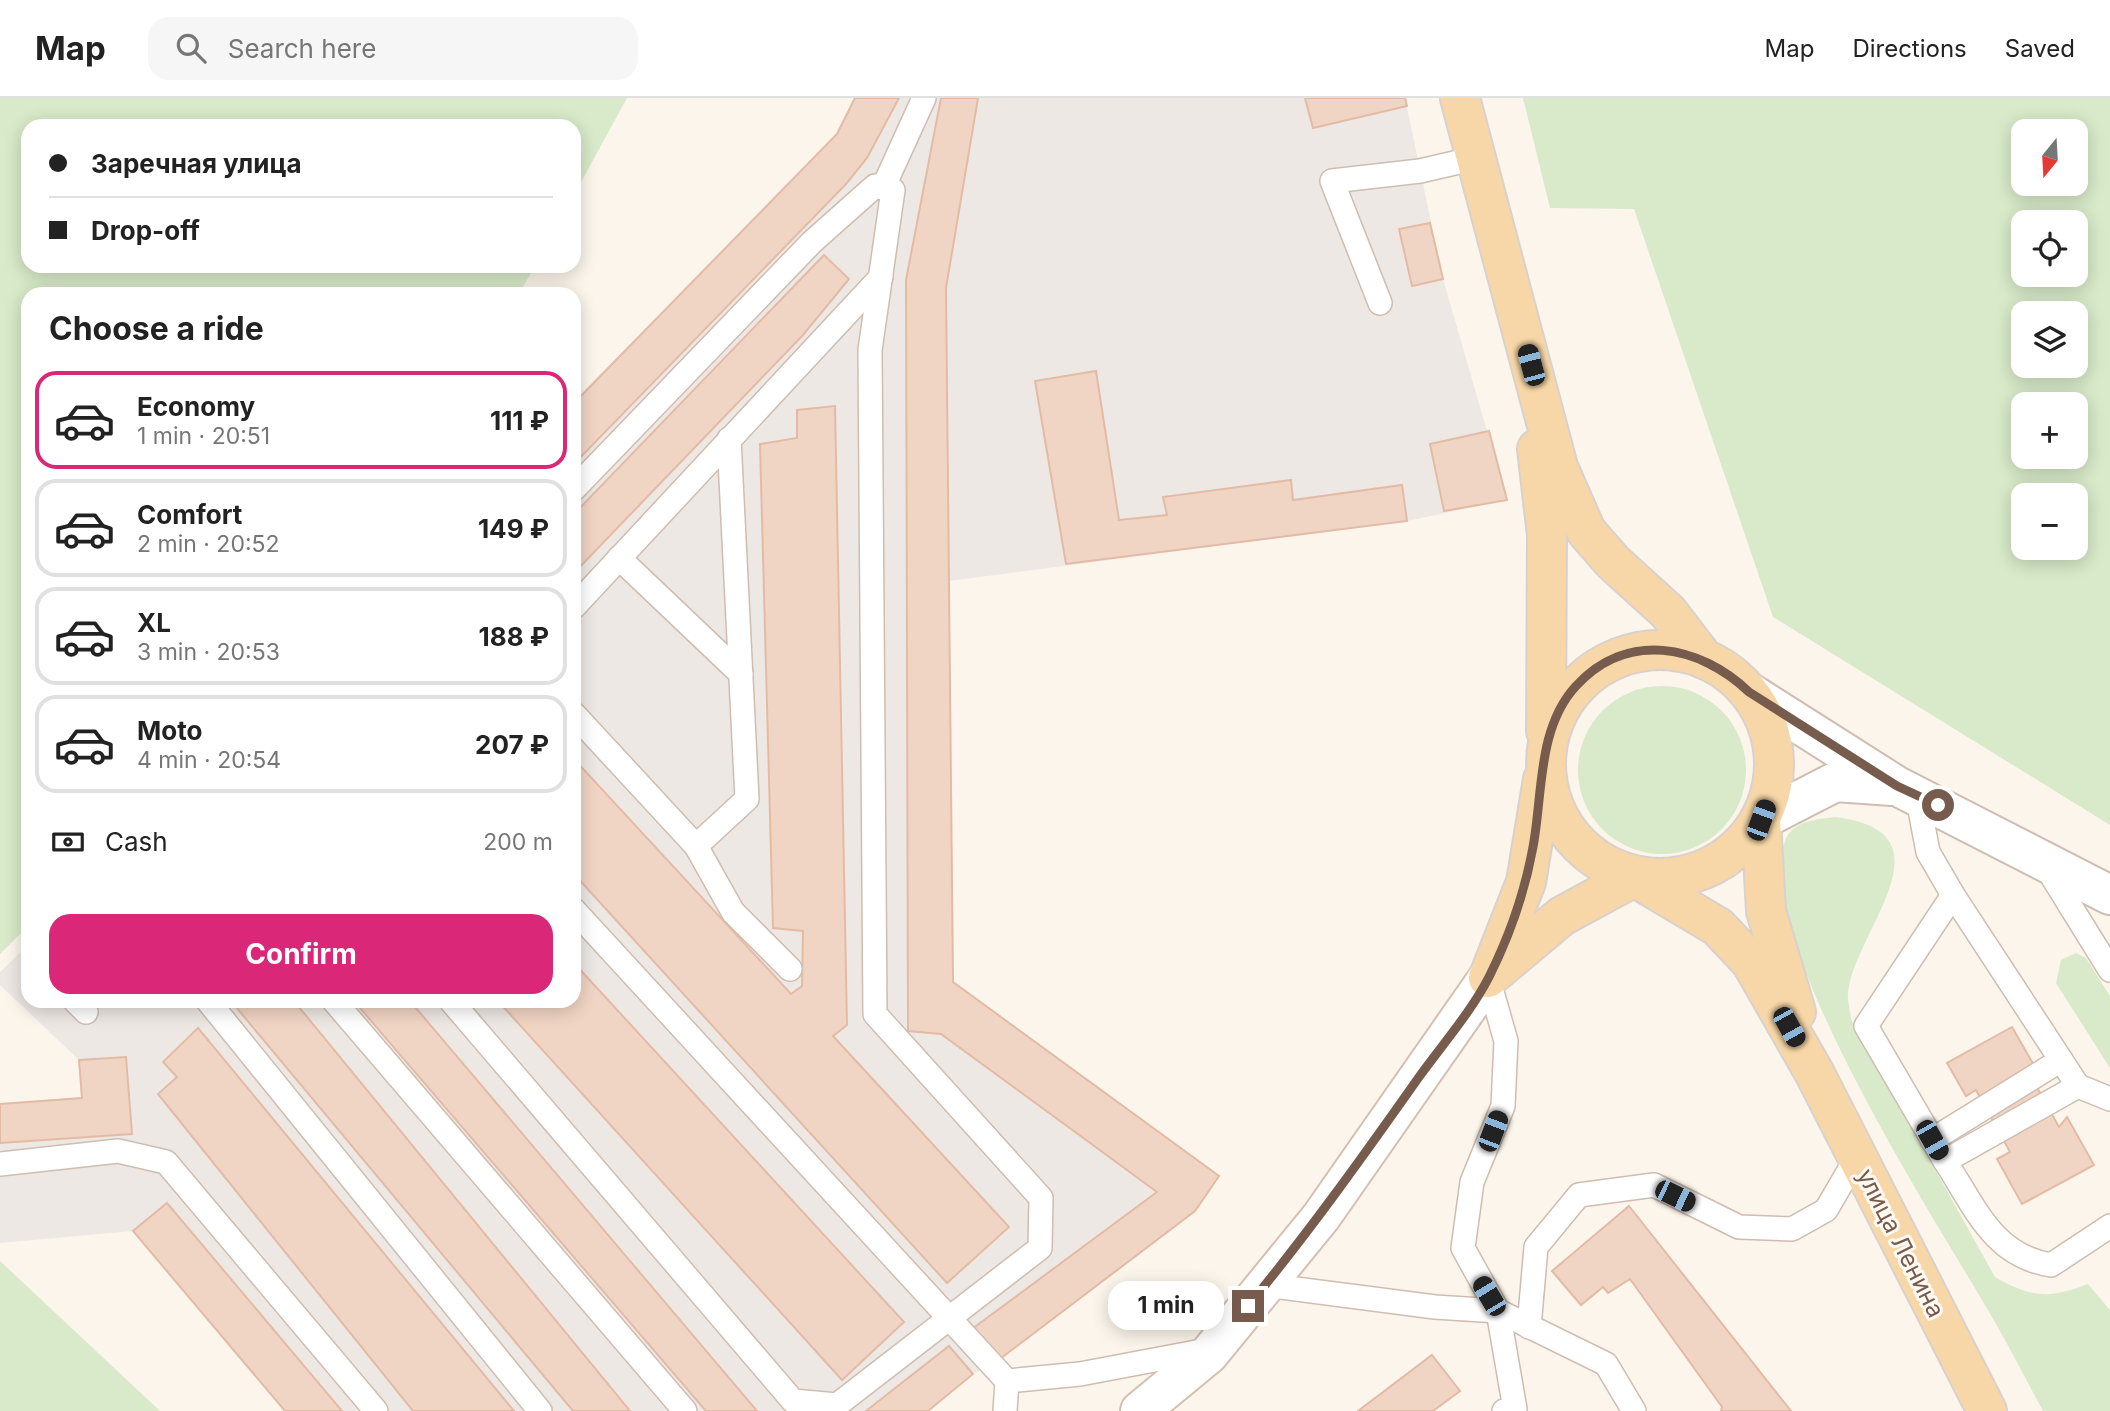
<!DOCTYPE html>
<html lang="en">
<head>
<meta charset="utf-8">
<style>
  :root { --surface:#fff; --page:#f6f6f6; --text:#222; --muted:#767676; --line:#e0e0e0; --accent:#db2777 }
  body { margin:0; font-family:Inter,sans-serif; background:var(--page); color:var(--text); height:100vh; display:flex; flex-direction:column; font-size:26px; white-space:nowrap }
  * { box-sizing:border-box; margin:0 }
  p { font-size:23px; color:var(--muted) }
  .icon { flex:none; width:38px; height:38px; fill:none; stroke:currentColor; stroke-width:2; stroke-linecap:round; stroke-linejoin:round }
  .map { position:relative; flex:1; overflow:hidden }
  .drawer { position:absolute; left:21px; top:189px; width:560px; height:721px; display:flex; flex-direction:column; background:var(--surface); border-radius:21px; box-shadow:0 4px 18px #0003 }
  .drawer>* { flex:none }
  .guide { position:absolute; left:21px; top:21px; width:560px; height:154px; border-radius:21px; box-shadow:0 4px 18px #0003; display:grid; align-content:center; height:154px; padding:0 28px; background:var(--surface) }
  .needle { width:46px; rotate:198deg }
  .buttons { position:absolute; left:2011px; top:21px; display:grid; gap:14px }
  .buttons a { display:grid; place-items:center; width:77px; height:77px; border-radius:14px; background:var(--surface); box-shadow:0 4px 18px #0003; font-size:35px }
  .end { position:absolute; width:32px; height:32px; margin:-16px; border:9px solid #775c4e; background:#fff; box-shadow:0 0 0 4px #fff }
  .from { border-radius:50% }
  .bubble { position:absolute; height:49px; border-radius:21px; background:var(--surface); box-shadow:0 4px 18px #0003; font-size:23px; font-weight:700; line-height:49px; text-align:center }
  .car { position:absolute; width:21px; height:42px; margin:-21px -10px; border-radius:9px; box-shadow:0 0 5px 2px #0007; background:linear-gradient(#222 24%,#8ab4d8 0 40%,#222 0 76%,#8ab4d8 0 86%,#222 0) }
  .guide b { display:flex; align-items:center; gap:24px; height:66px; font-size:26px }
  .guide b+b { border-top:2px solid var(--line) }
  .guide i { width:18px; height:18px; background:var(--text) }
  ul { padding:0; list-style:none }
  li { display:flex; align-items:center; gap:21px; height:98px; margin:0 14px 10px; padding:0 14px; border:4px solid var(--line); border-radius:21px }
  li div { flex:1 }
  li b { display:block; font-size:26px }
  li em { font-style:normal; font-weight:700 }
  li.on { border-color:var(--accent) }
  li>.icon { width:63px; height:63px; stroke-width:1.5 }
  h2 { padding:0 28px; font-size:32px; line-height:84px }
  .pay { display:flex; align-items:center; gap:18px; height:77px; padding:0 28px; font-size:26px }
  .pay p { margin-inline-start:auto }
  .button { display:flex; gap:14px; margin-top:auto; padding:14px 28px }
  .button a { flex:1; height:80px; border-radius:21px; background:var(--accent); color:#fff; font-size:28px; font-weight:700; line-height:80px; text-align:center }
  header { display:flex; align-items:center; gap:42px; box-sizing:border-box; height:98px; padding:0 35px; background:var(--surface); border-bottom:2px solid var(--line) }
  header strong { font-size:33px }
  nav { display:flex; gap:38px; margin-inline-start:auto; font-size:24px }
  .search { width:490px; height:63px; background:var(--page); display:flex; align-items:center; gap:18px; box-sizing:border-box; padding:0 24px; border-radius:21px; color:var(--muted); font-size:26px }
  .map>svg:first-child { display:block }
</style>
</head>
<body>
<header>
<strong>Map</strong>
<div class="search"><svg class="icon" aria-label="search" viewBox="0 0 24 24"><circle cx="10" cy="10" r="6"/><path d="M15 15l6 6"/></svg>Search here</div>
<nav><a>Map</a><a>Directions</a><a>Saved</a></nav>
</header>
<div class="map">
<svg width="2110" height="1313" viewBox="0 0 2110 1313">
  <rect width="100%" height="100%" fill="#fcf5eb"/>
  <polygon fill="#eee8e4" points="855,0 1405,0 1443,181 1507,402 1407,423 949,483 953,884 1219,1078 1195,1113 996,1264 973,1276 928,1313 285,1313 133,1133 0,1145 0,1006 82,999 79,962 0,887 0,874 28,847 28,903 574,903 574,305 837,36"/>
  <g fill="#d8eac9" fill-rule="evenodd">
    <polygon points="0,0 627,0 574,97 574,28 28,28 28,168 535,168 519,196 28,196 28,828 0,856"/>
    <path d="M1523,0H2110V727L1773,519L1634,111L1550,110ZM2023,33H2076V86H2023ZM2023,124H2076V177H2023ZM2023,215H2076V268H2023ZM2023,306H2076V359H2023ZM2023,397H2076V450H2023Z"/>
    <circle cx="1662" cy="672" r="84"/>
    <path d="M1835,719C1957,734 1855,832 1848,894C1847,902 1850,912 1851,921L1995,1179C2032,1200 2049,1201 2088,1186L2110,1212V1313H2043C2023,1276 2004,1238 1982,1202C1931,1115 1751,835 1785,743C1792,723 1817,721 1835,719Z"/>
    <polygon points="2076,855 2086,860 2110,898 2110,970 2056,885 2061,862"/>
    <polygon points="0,1163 160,1313 0,1313"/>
  </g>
  <g fill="#f1d5c4" stroke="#e3bba5" stroke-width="2">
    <polygon points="855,0 899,0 867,60 846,86 574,366 574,305 837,36"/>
    <polygon points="941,0 978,0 946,190 953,884 1219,1078 1195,1113 996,1264 968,1234 1157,1094 941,936 908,933 906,182"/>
    <polygon points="1305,0 1405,0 1407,8 1313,30"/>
    <polygon points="1430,125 1443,181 1412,188 1399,131"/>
    <polygon points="824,157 849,181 803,237 574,475 574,416"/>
    <polygon points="1096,273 1119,422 1167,417 1163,399 1291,382 1293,402 1402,387 1407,423 1066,466 1035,283"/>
    <polygon points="835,308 847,927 833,938 1009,1129 947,1185 574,776 574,661 791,896 802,888 803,833 773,830 760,346 797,340 797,312"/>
    <polygon points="1489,333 1507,402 1444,413 1430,346"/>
    <polygon points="574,865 904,1224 842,1282 498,903 574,903"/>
    <polygon points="231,903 294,903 630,1313 573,1313"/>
    <polygon points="354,903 410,903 757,1313 706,1313"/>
    <polygon points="2012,929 2035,969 2028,973 2059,1029 2067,1019 2094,1067 2022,1106 1997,1061 2010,1054 1976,992 1966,998 1947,965"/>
    <polygon points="198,930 514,1313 413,1313 158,996 177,979 163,964"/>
    <polygon points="126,959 132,1036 0,1045 0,1006 82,1000 79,962"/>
    <polygon points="167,1105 342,1313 285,1313 133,1133"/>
    <polygon points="1629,1108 1791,1313 1721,1313 1722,1309 1630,1181 1608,1195 1603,1189 1581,1207 1552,1173"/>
    <polygon points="949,1248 973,1276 928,1313 866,1313"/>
    <polygon points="1432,1257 1460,1293 1433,1313 1358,1313"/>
  </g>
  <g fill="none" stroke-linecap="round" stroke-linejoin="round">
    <g stroke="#cebdb0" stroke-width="26">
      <g id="service">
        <polyline points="883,90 924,0"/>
        <polyline points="1380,205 1332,83 1420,73 1476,60"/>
        <polyline points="619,460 741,576"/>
        <polyline points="574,509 881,179"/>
        <polyline points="574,616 696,748 747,701 729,341"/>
        <polyline points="1917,696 1928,754 1953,797 1866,928 1945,1063 2078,988 2110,1001"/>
        <polyline points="696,748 733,814 790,871"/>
        <polyline points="2045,767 2110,872"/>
        <polyline points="1953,797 2078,988"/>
        <polyline points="574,812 1007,1283 1080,1276 1207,1252"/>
        <polyline points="1488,880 1506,943 1503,1008 1472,1084 1463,1150 1498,1213 1515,1311 1504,1313"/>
        <polyline points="75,903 86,914"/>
        <polyline points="208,903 540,1313"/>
        <polyline points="334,903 685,1313"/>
        <polyline points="451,903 793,1303 837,1307 1040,1150 1041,1100 875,916 870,252 893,92 875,88 812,144 574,391"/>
        <polyline points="1932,1042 2061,962"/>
        <path d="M1945,1063C1975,1109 1993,1158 2051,1167L2110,1128"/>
        <polyline points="0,1066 118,1053 166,1064 376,1313"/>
        <polyline points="1265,1187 1435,1209 1498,1213 1606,1266 1634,1313"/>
        <polyline points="1529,1229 1536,1149 1579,1097 1654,1087 1739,1129 1792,1131 1826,1112 1857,1059"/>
        <polyline points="1005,1313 1007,1283"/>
      </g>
    </g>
    <g stroke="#cebdb0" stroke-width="42">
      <g id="tertiary">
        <polyline points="1749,594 1897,688 2110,797"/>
        <polyline points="1761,722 1835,684 1892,688"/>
      </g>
    </g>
    <g stroke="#d4bfb0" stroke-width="42">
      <polyline id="secondary" points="1140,1313 1209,1256 1321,1119 1488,880"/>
    </g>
    <g stroke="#d9d1cd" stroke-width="42">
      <g id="primary">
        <polyline points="1460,0 1558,369 1586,433 1613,464 1668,514 1704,561"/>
        <polyline points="1537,351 1547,437 1546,633"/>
        <circle cx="1660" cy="666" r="114"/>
        <polyline points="1761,722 1766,813 1796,914"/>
        <polyline points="1489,878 1526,784 1543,681"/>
        <polyline points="1488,880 1562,818 1634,779 1718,829 1751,864 1815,976 1987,1313"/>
      </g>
    </g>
    <use href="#service" stroke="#fff" stroke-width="23"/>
    <use href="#tertiary" stroke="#fff" stroke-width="38"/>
    <use href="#secondary" stroke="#fff" stroke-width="38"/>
    <use href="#primary" stroke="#f7d7a7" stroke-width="38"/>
  </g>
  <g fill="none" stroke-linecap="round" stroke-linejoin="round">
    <path stroke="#775c4e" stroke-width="9" d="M1248,1208C1309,1134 1364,1057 1419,979C1442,947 1471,914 1489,879C1509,839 1525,793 1533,749C1543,696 1537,630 1576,588C1627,532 1700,547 1749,594L1897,688L1938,707"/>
  </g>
  <g text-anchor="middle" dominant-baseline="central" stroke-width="6" stroke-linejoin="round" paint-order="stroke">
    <g font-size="24" fill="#775c4e" stroke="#fef9f2">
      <text transform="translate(1901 1145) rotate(63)">улица Ленина</text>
    </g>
  </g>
</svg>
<div class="buttons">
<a><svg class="needle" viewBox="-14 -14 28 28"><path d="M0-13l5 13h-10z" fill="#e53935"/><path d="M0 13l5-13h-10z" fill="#767676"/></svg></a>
<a><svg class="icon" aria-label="locate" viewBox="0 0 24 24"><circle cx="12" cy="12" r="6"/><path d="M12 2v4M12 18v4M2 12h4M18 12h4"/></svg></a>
<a><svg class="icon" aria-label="layers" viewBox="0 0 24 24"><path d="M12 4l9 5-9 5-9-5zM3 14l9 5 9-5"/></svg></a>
<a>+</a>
<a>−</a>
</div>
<i class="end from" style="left:1938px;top:707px"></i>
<i class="end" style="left:1248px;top:1208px"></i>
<div class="bubble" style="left:1108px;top:1183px;width:116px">1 min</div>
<i class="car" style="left:1531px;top:267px;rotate:345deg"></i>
<i class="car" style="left:1761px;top:722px;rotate:20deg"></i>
<i class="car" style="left:1789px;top:929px;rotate:151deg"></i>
<i class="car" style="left:1493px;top:1033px;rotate:21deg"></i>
<i class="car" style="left:1932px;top:1042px;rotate:150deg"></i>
<i class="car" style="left:1675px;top:1098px;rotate:116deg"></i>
<i class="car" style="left:1489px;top:1198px;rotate:329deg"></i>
<div class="guide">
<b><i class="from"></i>Заречная улица</b>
<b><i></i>Drop-off</b>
</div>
<section class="drawer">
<h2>Choose a ride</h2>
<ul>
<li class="on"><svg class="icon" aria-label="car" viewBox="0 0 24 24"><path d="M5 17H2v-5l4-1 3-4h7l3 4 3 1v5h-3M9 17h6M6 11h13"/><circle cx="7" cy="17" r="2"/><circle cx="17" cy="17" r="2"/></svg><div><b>Economy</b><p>1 min · 20:51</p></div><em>111 ₽</em></li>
<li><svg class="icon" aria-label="car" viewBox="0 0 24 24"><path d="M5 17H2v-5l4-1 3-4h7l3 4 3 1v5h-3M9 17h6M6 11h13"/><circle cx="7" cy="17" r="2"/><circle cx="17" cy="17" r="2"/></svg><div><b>Comfort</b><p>2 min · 20:52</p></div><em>149 ₽</em></li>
<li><svg class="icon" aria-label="car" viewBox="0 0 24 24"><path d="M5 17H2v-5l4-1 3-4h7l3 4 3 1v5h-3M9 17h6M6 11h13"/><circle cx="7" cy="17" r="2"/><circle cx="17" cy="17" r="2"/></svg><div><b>XL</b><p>3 min · 20:53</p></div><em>188 ₽</em></li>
<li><svg class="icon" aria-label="car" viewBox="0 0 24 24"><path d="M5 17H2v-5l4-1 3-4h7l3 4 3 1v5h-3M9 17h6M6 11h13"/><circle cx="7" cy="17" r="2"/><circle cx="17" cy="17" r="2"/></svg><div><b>Moto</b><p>4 min · 20:54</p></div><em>207 ₽</em></li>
</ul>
<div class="pay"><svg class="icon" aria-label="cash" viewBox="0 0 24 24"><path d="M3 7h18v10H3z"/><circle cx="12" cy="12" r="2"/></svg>Cash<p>200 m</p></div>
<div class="button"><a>Confirm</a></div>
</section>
</div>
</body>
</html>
